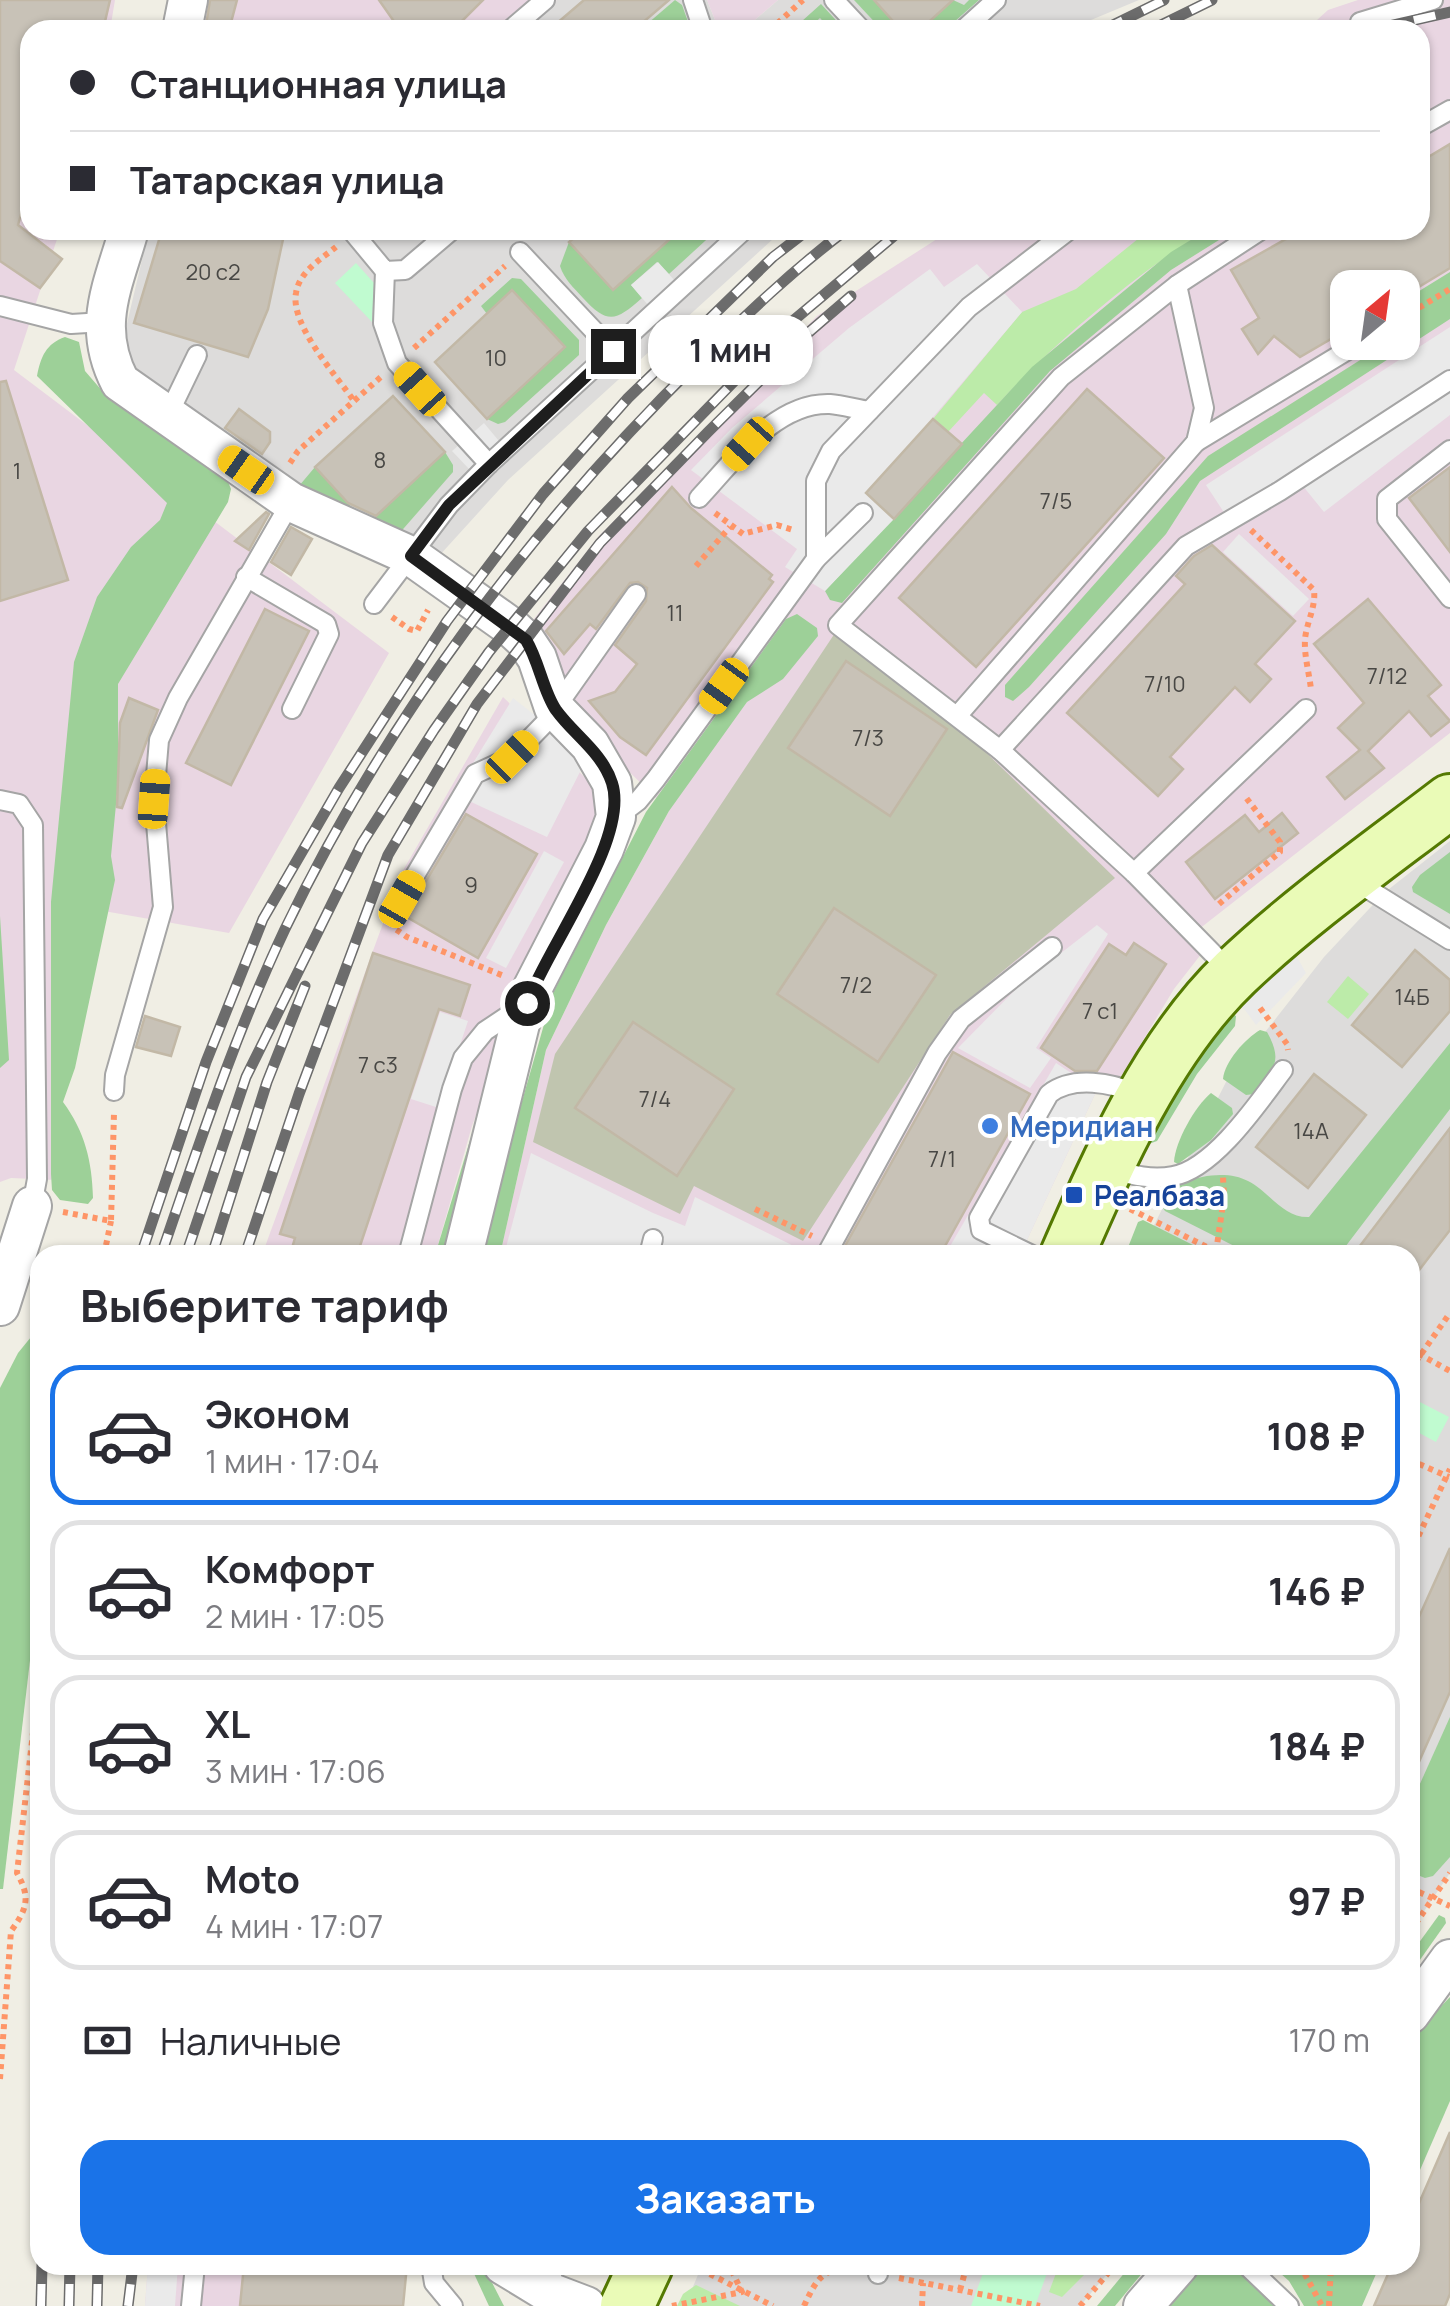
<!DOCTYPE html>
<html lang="ru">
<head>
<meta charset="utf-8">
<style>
  :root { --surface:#fff; --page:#f2f2f3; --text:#2b2b33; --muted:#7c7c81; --line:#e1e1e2; --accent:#1a73e8 }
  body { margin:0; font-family:Manrope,sans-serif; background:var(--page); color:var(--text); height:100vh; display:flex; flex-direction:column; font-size:38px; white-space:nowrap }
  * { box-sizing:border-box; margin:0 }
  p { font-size:32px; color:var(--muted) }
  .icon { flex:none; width:55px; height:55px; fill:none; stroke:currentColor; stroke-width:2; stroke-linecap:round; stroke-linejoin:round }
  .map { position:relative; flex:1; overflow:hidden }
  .drawer { position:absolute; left:30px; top:1245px; width:1390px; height:1030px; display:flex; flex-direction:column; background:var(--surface); border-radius:30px; box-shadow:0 2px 8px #0004 }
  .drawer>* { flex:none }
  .hud { position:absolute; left:20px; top:20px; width:1410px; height:220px; border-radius:30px; box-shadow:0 2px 8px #0004; display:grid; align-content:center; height:220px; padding:0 50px; background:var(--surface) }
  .needle { width:65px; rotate:29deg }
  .controls { position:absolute; left:1330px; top:270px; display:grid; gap:20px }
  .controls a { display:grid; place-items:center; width:90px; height:90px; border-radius:20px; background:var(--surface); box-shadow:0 2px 8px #0004; font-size:50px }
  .end { position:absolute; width:45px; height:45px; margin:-22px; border:12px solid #1e1e1e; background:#fff; box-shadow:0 0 0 5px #fff }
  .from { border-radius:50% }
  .bubble { position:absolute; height:70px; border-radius:30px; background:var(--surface); box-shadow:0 2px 8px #0004; font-size:32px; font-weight:700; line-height:70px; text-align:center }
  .car { position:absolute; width:30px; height:60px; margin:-30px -15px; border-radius:12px; box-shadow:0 0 8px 2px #0007; background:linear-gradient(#f5c518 24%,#345 0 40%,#f5c518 0 76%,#345 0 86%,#f5c518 0) }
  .hud b { display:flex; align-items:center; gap:35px; height:95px; font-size:38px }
  .hud b+b { border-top:2px solid var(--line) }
  .hud i { width:25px; height:25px; background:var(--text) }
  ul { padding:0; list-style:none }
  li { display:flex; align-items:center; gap:30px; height:140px; margin:0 20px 15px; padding:0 30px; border:5px solid var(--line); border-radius:30px }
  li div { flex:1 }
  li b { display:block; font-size:38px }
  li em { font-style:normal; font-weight:700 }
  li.selected { border-color:var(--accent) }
  li>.icon { width:90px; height:90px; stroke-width:1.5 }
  h2 { padding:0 50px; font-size:45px; line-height:120px }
  .pay { display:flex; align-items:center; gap:25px; height:110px; padding:0 50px; font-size:38px }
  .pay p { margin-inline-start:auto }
  .primary-button { display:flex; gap:20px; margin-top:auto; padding:20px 50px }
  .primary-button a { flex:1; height:115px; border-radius:30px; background:var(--accent); color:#fff; font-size:40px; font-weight:700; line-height:115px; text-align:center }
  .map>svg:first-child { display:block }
</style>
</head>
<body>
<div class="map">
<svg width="1450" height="2306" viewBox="0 0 1450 2306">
  <rect width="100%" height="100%" fill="#f0eee4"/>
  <g fill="#dddcdb">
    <polygon points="557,0 707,0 719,30 521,30"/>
    <polygon points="778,0 1139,0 1067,30 743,30"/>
    <polygon points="149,230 783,230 508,480 419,578 128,384 125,332"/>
    <polygon points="1450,841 1450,1873 1410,1932 1410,1255 1139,1255 1226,1082 1324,957 1384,893"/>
    <polygon points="702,2265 1115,2265 1080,2306 685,2306"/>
  </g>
  <g fill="#e9d6e2" fill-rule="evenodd">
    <polygon points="0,0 115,0 110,30 30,30 30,230 60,230 14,370 389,653 229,933 98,910 64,1084 56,1180 11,1178 0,1182"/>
    <polygon points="201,0 557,0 521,30 194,30"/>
    <polygon points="707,0 778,0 743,30 719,30"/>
    <path d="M1358,0H1450V733L1194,933L1202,953L1174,989L1119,1080L1097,1090L1020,1255H500L546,1050L606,925L669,811L508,652L599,536L817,316L951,230H1420V30H1306L1328,10ZM1348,288H1402V342H1348Z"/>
    <polygon points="503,697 613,805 502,1042 472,1126 435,1255 262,1255 401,874"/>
    <polygon points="148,2265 377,2265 373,2306 145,2306"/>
  </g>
  <polygon fill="#c0c5af" points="835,633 964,731 1115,878 950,1015 803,1241 694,1186 680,1214 533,1142 555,1054"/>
  <g fill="#bceba9">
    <path d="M1149,230H1207C1134,275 1055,342 997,405L984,393L948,432L933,419L1022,312L1076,289Z"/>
    <polygon points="1348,976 1369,994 1348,1019 1327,1002"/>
    <polygon points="1059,2265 1094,2265 1062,2297 1049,2292"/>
    <polygon points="696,2285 740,2306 677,2306 683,2294"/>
  </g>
  <g fill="#9dd098">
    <polygon points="675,0 682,5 691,30 640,30"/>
    <polygon points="854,0 874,0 901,30 882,30"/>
    <polygon points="953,0 964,5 969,0 979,0 945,30 920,30"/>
    <polygon points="821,4 845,30 831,30 820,18 807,30 792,30"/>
    <path d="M679,230H717L669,274L657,262L631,285L642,298C616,321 608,325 583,298C574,288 564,279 560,266L569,242Z"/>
    <polygon points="1207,230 1235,230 1171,270 1050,371 842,603 830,600 825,591 1032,367 1171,252"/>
    <polygon points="1450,272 1450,319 1200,481 1166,534 1029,687 1013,701 1005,697 1005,685 1208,456 1376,350 1380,343 1402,342 1403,301"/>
    <polygon points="512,278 521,279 579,340 579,355 505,422 498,424 487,419 487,314 481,306"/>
    <path d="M65,337L79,342L85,371L110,400L228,482L231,489L228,502L118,684V784L111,856L115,880L75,1068L63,1102C85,1132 92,1161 93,1198L88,1204L60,1200L52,1190L51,1174V902L74,662L97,597L131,547L160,520L167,503L37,376C41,356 46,344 65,337Z"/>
    <polygon points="445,452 453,465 453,472 390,544 299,486 315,467 367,524"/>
    <polygon points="797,614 817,628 818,636 783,679 747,702 669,811 606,925 546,1050 500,1255 478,1255 553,993 646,812 786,619"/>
    <polygon points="1450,852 1450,914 1413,892 1412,887 1420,875"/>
    <polygon points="0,916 9,1060 0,1068"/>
    <polygon points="1229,1012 1236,1016 1235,1026 1197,1074 1157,1141 1146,1145 1160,1102"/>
    <path d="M1260,1030L1267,1032C1284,1062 1273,1070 1254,1094L1246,1095L1223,1079C1225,1061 1245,1039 1260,1030Z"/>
    <path d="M1450,1043V1109L1339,1255H1252L1165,1211L1160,1204C1173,1178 1223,1167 1248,1181C1270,1192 1283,1218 1309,1217Z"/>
    <polygon points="486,1088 447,1255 435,1255"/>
    <path d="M1211,1093L1232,1108L1233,1114L1211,1140L1178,1164L1174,1162C1175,1142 1195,1106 1211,1093Z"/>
    <polygon points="1143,1220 1213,1255 1125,1255 1138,1222"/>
    <polygon points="40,1326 40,1576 3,1889 0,1889 0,1388 18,1353"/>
    <polygon points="1450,1717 1450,1857 1433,1876 1425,1878 1410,1872 1410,1806"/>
    <polygon points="1439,1915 1445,1918 1446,1923 1410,1974 1410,1955"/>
    <polygon points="1450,1997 1450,2101 1410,2193 1410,2045 1425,2023"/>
    <polygon points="470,2265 483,2265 504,2306 489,2306"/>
    <polygon points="1131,2265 1149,2265 1115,2306 1097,2306"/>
    <polygon points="1214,2265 1236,2269 1279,2306 1170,2306 1199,2272"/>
    <polygon points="1271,2265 1380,2265 1362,2306 1304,2306 1289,2281"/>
  </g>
  <g fill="#c0fbd0">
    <polygon points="356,263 374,283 372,322 335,283"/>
    <polygon points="1412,1398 1449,1417 1436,1442 1410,1428"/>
    <polygon points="986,2265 1050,2265 1035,2306 971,2306"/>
  </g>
  <g fill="#eaeaea">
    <polygon points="658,262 675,281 648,305 631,285"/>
    <polygon points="977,264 1022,312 868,494 894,519 825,591 785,567 797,549 691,470 732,428 849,328 930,269 944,287"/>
    <polygon points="1450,327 1450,415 1324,512 1294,475 1225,514 1206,485"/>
    <polygon points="484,423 499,441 469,469 452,451"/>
    <polygon points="1239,534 1309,599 1293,616 1223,552"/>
    <polygon points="513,698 545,723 584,764 547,837 454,794"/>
    <polygon points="544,851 564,862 506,968 486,958"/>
    <polygon points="1097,925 1108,934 1036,1048 1051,1058 1030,1088 958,1048 1020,985"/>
    <polygon points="1288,941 1306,973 1256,1025 1245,1010 1226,997"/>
    <polygon points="440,1012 468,1021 439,1108 411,1099"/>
    <polygon points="1056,1063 1097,1090 1020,1255 945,1255"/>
    <polygon points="531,1153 653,1213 685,1226 695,1197 812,1255 504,1255"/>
    <polygon points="148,2265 178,2265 175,2306 145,2306"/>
  </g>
  <g fill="#c8c2b7" stroke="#c2b8a6" stroke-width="2.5">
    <polygon points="0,0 110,0 103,30 30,30 30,183 18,225 62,259 40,288 0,261"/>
    <polygon points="210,0 237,0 229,30 206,25"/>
    <polygon points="379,0 483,0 453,30 400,30"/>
    <polygon points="584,0 669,0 634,30 549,30"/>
    <polygon points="874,0 953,0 920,30 901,30"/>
    <polygon points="1450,144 1450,268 1417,288 1348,288 1348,329 1300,357 1274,336 1258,354 1242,329 1259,318 1231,270 1302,230 1420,230 1420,162"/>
    <polygon points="162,230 285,230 268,309 248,357 134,323"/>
    <polygon points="583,230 680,230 613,290 569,242"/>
    <polygon points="512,290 565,347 487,419 435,362"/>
    <polygon points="6,381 68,580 0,601 0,382"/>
    <polygon points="1087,389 1164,458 976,667 899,598"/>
    <polygon points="393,396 445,452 376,516 348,503 315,467"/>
    <polygon points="239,409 270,432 270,442 262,454 225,428"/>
    <polygon points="933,419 962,444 894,519 866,493"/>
    <polygon points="1450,467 1450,552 1409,498"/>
    <polygon points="672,487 691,508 772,575 769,579 773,582 646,755 620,737 589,701 615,692 637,664 615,645 646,601 647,588 638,582 630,583 596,629 590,624 564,654 546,631"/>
    <polygon points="266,512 269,514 249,550 235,541"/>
    <polygon points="291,527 312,539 291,575 271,562"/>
    <polygon points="1212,545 1295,621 1255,664 1271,679 1250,702 1235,687 1170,757 1183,769 1158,796 1067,713 1185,584 1176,576 1194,556"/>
    <polygon points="1368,599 1441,685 1428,696 1450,721 1431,736 1409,711 1368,751 1384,768 1345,799 1327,777 1360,750 1338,728 1364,703 1314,644"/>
    <polygon points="265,609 309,631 231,785 186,763"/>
    <polygon points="846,661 947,729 890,816 788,748"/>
    <polygon points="129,698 158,710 122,808 117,807 120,723"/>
    <polygon points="1282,813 1298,833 1215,899 1186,862 1245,815 1259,832"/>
    <polygon points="466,814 537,854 478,958 405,916"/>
    <polygon points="834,908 936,975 878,1062 777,994"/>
    <polygon points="1134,943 1166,964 1097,1071 1075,1071 1041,1048 1109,944 1126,955"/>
    <polygon points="1415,950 1450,980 1450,1011 1402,1067 1352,1025"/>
    <polygon points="373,953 470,985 460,1016 439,1009 357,1255 345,1255 320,1247 318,1255 290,1255 295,1238 280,1234"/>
    <polygon points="145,1016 180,1027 171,1056 136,1047"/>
    <polygon points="633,1022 734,1089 677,1176 575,1108"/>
    <polygon points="953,1052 1030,1094 974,1194 940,1255 840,1255"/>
    <polygon points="1314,1074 1366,1115 1308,1188 1256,1147"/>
    <polygon points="1450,1128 1450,1230 1436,1248 1410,1282 1410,1255 1353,1255"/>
    <polygon points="1450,1548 1450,1692 1410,1782 1410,1637"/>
    <polygon points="1450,2132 1450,2294 1445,2306 1374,2306 1392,2265 1410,2265 1410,2224"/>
    <polygon points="244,2265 407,2265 403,2306 240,2306"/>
  </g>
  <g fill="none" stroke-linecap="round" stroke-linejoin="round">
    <g stroke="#a5a5a5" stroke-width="22">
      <g id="lane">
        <polyline points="693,0 703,30"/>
        <polyline points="834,0 862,30"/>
        <polyline points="1360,22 1433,0"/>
        <polyline points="510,30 545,0"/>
        <polyline points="963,30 996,0"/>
        <polyline points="1420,127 1450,110"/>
        <polyline points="351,230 385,271 405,270 452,230"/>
        <polyline points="520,252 613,351"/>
        <polyline points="385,271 383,323 397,363 489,464"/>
        <polyline points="0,306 71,324 104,322"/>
        <polyline points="168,415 197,355"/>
        <polyline points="1196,442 1361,342"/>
        <polyline points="1450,450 1387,499 1387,519 1450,598"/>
        <path d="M699,498C733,462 775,402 830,404C842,405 856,409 869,411"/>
        <polyline points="816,559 863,513"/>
        <polyline points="246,577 326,624 329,634 292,709"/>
        <polyline points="374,604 449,505 489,464 744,230"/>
        <polyline points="958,715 1196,442 1204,408 1177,285"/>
        <polyline points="1000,750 1186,546 1280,491 1450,380"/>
        <polyline points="0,800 19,804 33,825 37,1179 32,1206"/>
        <polyline points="617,817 638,801 656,779 816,559 816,481 831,451 969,307 1069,230"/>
        <polyline points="1134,873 1306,709"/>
        <polyline points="1355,881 1450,940"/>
        <polyline points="401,899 475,774 512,757 545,723 636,594"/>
        <polyline points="1229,970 1134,873 1000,750 838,625 1061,377 1177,285 1261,230"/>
        <polyline points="114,1091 115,1075 163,907 154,799 159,740 178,698 291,502"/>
        <path d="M1111,1170C1132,1175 1152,1180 1173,1176C1214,1169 1259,1102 1283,1070"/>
        <polyline points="408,1255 452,1089 463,1058 485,1031 518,1009"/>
        <polyline points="649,1255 653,1239"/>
        <polyline points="826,1255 937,1053 961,1019 1052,947"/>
        <path d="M1032,1255L981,1230L979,1218L1049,1094C1073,1075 1112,1083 1138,1094"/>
        <polyline points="431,2265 434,2283 453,2306"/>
        <polyline points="1246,2265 1289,2306"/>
        <polyline points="878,2274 878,2265"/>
        <polyline points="544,2290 556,2265"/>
        <polyline points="191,2306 195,2265"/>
      </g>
    </g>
    <g stroke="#a5a5a5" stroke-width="42">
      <g id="street">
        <polyline points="182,30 188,0"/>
        <path d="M129,230C113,286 91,326 120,382L291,502L411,556L511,627L525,640L537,658L554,708L590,745L612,783L616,817L604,849L533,987L520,1024L463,1255"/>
        <polyline points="0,1306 32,1206"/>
        <polyline points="1410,2014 1450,1959"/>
        <polyline points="503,2265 544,2290 586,2306"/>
        <polyline points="1143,2306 1179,2265"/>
      </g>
    </g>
    <g stroke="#547902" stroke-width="58">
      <g id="secondary">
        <path d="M1067,1255C1109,1159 1158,1047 1235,973C1300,911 1378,856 1450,801"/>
        <polyline points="627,2306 646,2265"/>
      </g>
    </g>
    <g stroke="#fe9567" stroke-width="6" stroke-dasharray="5 5" stroke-linecap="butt">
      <polyline points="770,30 803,0"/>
      <path d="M336,247C321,259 299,272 296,293C290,325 336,375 354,401"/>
      <polyline points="1402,318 1450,289"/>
      <polyline points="414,348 505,266"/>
      <polyline points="290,463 298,451 382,376"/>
      <polyline points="715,513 743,534 777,525 793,530"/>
      <path d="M1251,530L1314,590C1316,607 1307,621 1305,639C1304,655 1309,673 1311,689"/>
      <polyline points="696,566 730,527"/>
      <polyline points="392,617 409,629 417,631 428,610"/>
      <polyline points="1219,904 1280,852 1280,842 1244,795"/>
      <polyline points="393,921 394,928 407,937 504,976"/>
      <polyline points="1260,1008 1287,1044 1288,1050"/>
      <polyline points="755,1209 812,1236"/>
      <polyline points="1130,1209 1223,1255"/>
      <polyline points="63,1212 111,1221 114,1113"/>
      <polyline points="1216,1252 1224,1197 1223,1177"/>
      <polyline points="104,1255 111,1221"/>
      <polyline points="1410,1349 1450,1371"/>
      <polyline points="1410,1370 1450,1313"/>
      <polyline points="1410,1460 1449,1477"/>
      <polyline points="1410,1554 1450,1469"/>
      <polyline points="1410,1888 1450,1906"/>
      <polyline points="1410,1932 1450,1873"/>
      <path d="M0,2079L11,1931C27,1909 31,1898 17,1873L40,1671"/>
      <polyline points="692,2265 773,2306"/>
      <polyline points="1300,2265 1322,2306"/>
      <polyline points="899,2278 1040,2306"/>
      <polyline points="960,2290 967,2265"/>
      <polyline points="672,2306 742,2292 729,2265"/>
      <path d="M804,2306C817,2278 824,2265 857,2271"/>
      <polyline points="922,2306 923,2283"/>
      <polyline points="1080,2306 1115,2265"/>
      <polyline points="1329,2306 1331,2265"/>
    </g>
    <use href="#lane" stroke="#fff" stroke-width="18"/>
    <use href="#street" stroke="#fff" stroke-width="38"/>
    <use href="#secondary" stroke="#eafbb7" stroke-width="52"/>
    <g stroke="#6c6c6c" stroke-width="11">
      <g id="rail">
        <polyline points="1103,30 1164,0"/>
        <polyline points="1151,30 1212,0"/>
        <polyline points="1371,30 1450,12"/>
        <polyline points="141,1255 206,1062 263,919 339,788 447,621 543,494 628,398 773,257 808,230"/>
        <path d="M161,1255C199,1145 235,1034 285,929C387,718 532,525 699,361C746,315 793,270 846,230"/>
        <polyline points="186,1255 246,1077 362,843 434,730 489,652 588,531 794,320 901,230"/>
        <polyline points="212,1255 267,1082 305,986"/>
        <polyline points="245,1255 299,1094 388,855 477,704 600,543 708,432 808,333 851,296"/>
        <polyline points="41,2306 42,2265"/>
        <polyline points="69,2306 70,2265"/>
        <polyline points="97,2306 98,2265"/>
        <polyline points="128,2306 133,2265"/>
      </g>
    </g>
    <use href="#rail" stroke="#fff" stroke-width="8" stroke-dasharray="22" stroke-linecap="butt"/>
  </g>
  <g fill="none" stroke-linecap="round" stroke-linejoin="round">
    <path stroke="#1e1e1e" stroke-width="12" d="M527,1003C547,948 630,838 612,783C602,752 574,735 556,710C543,691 539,661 526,640L411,556L449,505L613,351"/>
  </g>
  <circle fill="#3f7fe0" stroke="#fff" stroke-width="4" cx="990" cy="1126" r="10"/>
  <rect fill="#1a4fb4" stroke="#fff" stroke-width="4" x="1064" y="1185" width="20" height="20" rx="5"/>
  <g text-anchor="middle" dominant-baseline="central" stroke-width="8" stroke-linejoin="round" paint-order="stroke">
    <g font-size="22" fill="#484744">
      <text x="213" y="272">20 с2</text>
      <text x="496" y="358">10</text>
      <text x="380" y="460">8</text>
      <text x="17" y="471">1</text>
      <text x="1056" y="501">7/5</text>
      <text x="675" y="613">11</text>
      <text x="1387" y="676">7/12</text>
      <text x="1165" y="684">7/10</text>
      <text x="868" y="738">7/3</text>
      <text x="471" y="885">9</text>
      <text x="856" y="985">7/2</text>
      <text x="1412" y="997">14Б</text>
      <text x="1100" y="1011">7 с1</text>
      <text x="378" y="1065">7 с3</text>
      <text x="655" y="1099">7/4</text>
      <text x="1311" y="1131">14А</text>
      <text x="942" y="1159">7/1</text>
    </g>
    <g font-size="28" font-weight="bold" fill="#366cbe" stroke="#fff" text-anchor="start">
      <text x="1010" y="1126">Меридиан</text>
    </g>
    <g font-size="28" font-weight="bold" fill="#164399" stroke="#fff" text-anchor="start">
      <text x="1094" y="1195">Реалбаза</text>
    </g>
  </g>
</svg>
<div class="controls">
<a><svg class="needle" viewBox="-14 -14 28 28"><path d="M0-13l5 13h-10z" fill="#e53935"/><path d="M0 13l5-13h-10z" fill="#7c7c81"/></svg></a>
</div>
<i class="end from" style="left:527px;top:1003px"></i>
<i class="end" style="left:613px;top:351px"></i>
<div class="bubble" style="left:648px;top:315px;width:165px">1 мин</div>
<i class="car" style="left:420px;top:389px;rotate:318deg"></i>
<i class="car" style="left:748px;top:444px;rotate:222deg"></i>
<i class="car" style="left:246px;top:470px;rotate:305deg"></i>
<i class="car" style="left:724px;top:686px;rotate:216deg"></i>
<i class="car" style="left:512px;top:757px;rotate:45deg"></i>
<i class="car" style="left:154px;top:799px;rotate:4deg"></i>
<i class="car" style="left:402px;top:899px;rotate:30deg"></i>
<div class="hud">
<b><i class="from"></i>Станционная улица</b>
<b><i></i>Татарская улица</b>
</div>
<section class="drawer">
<h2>Выберите тариф</h2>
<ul>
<li class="selected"><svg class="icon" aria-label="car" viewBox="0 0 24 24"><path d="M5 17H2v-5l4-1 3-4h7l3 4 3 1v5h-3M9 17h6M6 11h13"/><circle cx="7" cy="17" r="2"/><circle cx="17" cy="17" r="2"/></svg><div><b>Эконом</b><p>1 мин · 17:04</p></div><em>108 ₽</em></li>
<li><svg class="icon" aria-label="car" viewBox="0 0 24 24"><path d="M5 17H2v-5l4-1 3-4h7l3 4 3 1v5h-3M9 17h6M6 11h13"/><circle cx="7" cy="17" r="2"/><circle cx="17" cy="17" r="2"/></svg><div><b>Комфорт</b><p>2 мин · 17:05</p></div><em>146 ₽</em></li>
<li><svg class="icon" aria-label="car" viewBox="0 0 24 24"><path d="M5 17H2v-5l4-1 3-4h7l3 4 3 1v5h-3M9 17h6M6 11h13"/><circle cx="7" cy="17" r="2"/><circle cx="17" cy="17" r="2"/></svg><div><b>XL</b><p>3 мин · 17:06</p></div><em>184 ₽</em></li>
<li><svg class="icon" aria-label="car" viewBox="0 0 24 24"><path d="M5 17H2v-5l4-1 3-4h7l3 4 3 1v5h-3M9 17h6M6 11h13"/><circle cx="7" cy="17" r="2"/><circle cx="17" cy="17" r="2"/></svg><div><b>Moto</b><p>4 мин · 17:07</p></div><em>97 ₽</em></li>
</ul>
<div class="pay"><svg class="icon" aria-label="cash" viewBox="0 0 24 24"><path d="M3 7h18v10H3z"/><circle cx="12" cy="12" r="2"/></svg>Наличные<p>170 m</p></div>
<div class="primary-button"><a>Заказать</a></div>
</section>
</div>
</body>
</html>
